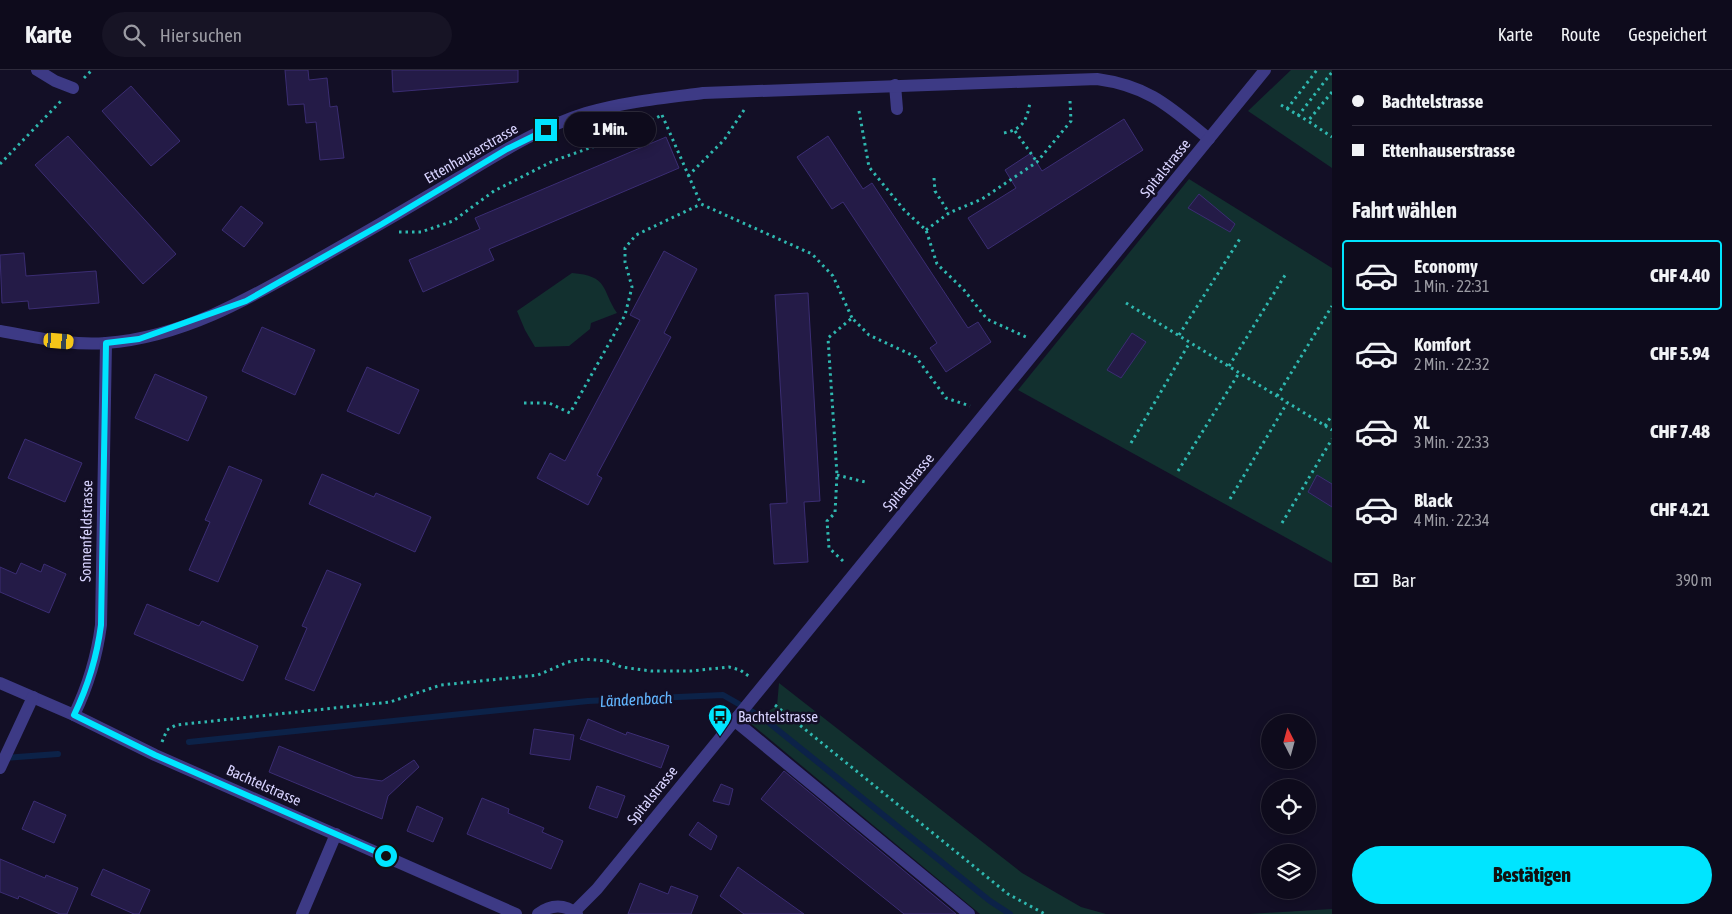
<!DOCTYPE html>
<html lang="de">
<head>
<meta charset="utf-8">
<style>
  :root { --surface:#0e0b1c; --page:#171425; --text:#f1f3f6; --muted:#9b9ba3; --line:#2e2b3b; --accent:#00e5ff }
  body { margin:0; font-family:"Asap Condensed",sans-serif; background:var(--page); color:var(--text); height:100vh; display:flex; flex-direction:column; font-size:19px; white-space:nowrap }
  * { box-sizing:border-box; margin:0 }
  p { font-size:16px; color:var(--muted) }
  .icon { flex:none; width:28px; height:28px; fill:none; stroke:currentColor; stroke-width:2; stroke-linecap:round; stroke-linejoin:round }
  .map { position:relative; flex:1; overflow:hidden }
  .drawer { display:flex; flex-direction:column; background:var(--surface); width:400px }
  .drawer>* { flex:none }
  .banner { display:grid; align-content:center; height:110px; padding:0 20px; background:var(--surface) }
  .needle { width:32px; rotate:354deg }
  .controls { position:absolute; left:1261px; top:644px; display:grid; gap:10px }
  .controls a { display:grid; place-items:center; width:55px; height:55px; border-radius:50%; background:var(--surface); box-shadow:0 2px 12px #0003,0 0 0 1px var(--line); font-size:25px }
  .end { position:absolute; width:22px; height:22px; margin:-11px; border:6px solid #00e5ff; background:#111; box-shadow:0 0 0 2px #111 }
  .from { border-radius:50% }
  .bubble { position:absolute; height:35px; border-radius:18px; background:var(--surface); box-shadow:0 2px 12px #0003,0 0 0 1px var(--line); font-size:16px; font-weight:800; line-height:35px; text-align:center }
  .car { position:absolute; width:15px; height:30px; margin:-15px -8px; border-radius:6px; box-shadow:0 0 4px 1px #0007; background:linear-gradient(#f5c518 24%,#345 0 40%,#f5c518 0 76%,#345 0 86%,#f5c518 0) }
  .banner b { display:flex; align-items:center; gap:18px; height:48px; font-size:19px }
  .banner b+b { border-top:1px solid var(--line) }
  .banner i { width:12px; height:12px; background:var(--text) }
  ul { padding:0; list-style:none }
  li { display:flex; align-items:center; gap:15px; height:70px; margin:0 10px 8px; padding:0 10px; border:2px solid transparent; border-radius:5px }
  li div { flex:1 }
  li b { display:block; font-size:19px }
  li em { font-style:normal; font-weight:800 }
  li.selected { border-color:var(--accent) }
  li>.icon { width:45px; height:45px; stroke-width:1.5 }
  h2 { padding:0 20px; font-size:22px; line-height:60px }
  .pay { display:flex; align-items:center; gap:12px; height:55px; padding:0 20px; font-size:19px }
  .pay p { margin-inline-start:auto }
  .cta { display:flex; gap:10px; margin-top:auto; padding:10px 20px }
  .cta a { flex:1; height:58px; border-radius:30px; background:var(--accent); color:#111; font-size:20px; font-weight:800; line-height:58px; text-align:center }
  header { display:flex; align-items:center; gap:30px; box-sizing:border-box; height:70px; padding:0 25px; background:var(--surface); border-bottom:1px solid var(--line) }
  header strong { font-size:24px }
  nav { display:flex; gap:28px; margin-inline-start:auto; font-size:18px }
  .search { width:350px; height:45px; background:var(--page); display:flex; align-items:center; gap:12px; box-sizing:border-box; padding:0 18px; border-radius:28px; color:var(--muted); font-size:19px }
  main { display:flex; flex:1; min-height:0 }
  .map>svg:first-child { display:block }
</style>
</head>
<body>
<header>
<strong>Karte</strong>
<div class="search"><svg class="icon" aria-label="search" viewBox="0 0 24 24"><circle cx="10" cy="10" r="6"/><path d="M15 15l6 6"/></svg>Hier suchen</div>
<nav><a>Karte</a><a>Route</a><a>Gespeichert</a></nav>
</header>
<main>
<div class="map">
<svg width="1332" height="844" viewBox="0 0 1332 844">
  <rect width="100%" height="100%" fill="#130f26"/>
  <g fill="#12302f">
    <polygon points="1291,0 1332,0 1332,98 1248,41"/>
    <polygon points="1189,109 1332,198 1332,493 1018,320"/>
    <path d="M572,203C609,206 601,219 617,243L591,253L590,259L569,276L535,277L525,260L517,241Z"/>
    <polygon points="779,613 1022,803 1081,837 1106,844 980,844 749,652 777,636"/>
    <polygon points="1332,839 1332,844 1249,844"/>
  </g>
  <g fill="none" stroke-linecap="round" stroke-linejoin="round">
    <g stroke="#0c2248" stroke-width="6">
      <polyline points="189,672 588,631 723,625 763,648 990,831 1010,844"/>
      <polyline points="4,688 58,684"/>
    </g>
  </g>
  <g fill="#241b47" stroke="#3b2d73">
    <polygon points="285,0 308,0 309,10 327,8 330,37 337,36 344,88 320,90 316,52 306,53 304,34 288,35"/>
    <polygon points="392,0 518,0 518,12 393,22"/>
    <polygon points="131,16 180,71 151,96 102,41"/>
    <polygon points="1124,49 1143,80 988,179 968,148 1016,118 1005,100 1031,83 1042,101"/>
    <polygon points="68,66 176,184 143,214 35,95"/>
    <polygon points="828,66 863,119 872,113 968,258 978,252 991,272 946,302 930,278 937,273 843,132 832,139 797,87"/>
    <polygon points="666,67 679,98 489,179 494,190 423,222 409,190 480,159 475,148"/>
    <polygon points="1199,124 1235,154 1230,162 1188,138"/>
    <polygon points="241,136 263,153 244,177 222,160"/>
    <polygon points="664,181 697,199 664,263 671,267 597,405 602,408 588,435 537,408 550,383 565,391 640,250 630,245"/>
    <polygon points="24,183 26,206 96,201 99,233 29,239 28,231 2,233 0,185"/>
    <polygon points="808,223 820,431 804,432 808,492 774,494 770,434 787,433 775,225"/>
    <polygon points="262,257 315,280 295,325 242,301"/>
    <polygon points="1132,263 1146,272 1121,308 1107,300"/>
    <polygon points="367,297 419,320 399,364 347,341"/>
    <polygon points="155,304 207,327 188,371 135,348"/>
    <polygon points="25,369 82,393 65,432 8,408"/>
    <polygon points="229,396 262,410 218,512 189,500 210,452 205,450"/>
    <polygon points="322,404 374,427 376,423 431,447 415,482 309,434"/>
    <polygon points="1317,405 1332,414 1332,437 1308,422"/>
    <polygon points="21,493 41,502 44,494 66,504 49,543 0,522 0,497 16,504"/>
    <polygon points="327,500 361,514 314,621 285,609 307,558 302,556"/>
    <polygon points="147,534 199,556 202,551 258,576 243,611 134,564"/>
    <polygon points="588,649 626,665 627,662 669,676 661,698 580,669"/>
    <polygon points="534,659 574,665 570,690 530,684"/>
    <polygon points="279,676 355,707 382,711 414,690 419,697 388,726 382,749 269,702"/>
    <polygon points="784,701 956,844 904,844 761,729"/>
    <polygon points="721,714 733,719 729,735 713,731"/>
    <polygon points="597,716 625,726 617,748 589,738"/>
    <polygon points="482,728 509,739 508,743 544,758 542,762 563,771 551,799 467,764"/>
    <polygon points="34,731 66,745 54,773 22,759"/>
    <polygon points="417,736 443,748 433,772 407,761"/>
    <polygon points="698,752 717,766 711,780 689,765"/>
    <polygon points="0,789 45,808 46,805 78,818 67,844 60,844 19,826 18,829 0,822"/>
    <polygon points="738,797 804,844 744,844 720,826"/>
    <polygon points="103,799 150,820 139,844 134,844 91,825"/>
    <polygon points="640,813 668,824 671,816 698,826 691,844 628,844"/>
  </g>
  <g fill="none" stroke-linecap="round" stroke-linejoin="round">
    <g stroke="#2fb8b0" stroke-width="3" stroke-dasharray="2.5 4" stroke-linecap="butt">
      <polyline points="84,8 92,0"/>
      <polyline points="1332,22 1308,51 1332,67"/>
      <polyline points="1281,35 1308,51"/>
      <polyline points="1287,39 1317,0"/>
      <polyline points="859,41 869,97 905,141 926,160 937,194 964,220 987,249 1028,268"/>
      <polyline points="662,45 701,134 812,184 833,206 852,248"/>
      <polyline points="1298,46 1332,2"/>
      <polyline points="1015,61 1037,92"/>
      <path d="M1004,63C1023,59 1027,50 1030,32"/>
      <polyline points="0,94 62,30"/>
      <polyline points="688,106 724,70 746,37"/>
      <polyline points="934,108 935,121 949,143"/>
      <polyline points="926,160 949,143 982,129 1037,92 1071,51 1070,31"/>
      <polyline points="399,162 421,162 453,151 494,121 553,91 612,70 660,46"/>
      <polyline points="1126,233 1332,360"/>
      <polyline points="1179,265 1241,167"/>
      <polyline points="1229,296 1287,202"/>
      <polyline points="1277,326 1332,236"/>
      <polyline points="524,333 549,333 570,343 625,245 632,217 625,192 625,178 636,165 701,134"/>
      <polyline points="1325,356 1332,345"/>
      <polyline points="1131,373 1190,272"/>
      <polyline points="1178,401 1239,303"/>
      <polyline points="837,405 865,412"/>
      <polyline points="1230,429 1287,333"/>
      <polyline points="1282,453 1332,369"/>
      <polyline points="843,491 829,478 827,451 835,443 837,405 828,268 852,248 869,265 916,287 946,328 970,336"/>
      <polyline points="775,635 1008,824 1045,844"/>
      <polyline points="162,672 167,660 176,655 390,632 441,615 538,605 568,592 584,589 607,591 621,597 651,601 691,601 729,597 740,600 750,607"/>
    </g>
    <g stroke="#3d3a85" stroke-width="12">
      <polyline points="37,0 55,11 73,18"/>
      <polyline points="895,15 897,39"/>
      <path d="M0,261C35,267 71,276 106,273C186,267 257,224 324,186C370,160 415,134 460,107C500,83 541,57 586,43C623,32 664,28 703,23L1097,9C1149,16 1170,37 1209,69"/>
      <polyline points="0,613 74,645 155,685 516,844"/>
      <path d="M74,645C88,616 97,586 101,555L106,273"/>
      <polyline points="734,650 969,844"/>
      <polyline points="0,698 33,627"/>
      <polyline points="574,842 597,819 1265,0"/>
      <polyline points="302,844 336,764"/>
      <path d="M538,844C551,834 565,834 577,844"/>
    </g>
  </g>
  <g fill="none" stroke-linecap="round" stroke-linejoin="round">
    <path stroke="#00e5ff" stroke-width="6" d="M386,786L155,685L74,645C88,616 97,586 101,555L106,273L139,269L246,231L382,154L507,79L546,60"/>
  </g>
  <defs>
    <g id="bus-pin" transform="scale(1.25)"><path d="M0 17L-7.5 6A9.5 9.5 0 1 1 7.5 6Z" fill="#00e5ff" stroke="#130f26"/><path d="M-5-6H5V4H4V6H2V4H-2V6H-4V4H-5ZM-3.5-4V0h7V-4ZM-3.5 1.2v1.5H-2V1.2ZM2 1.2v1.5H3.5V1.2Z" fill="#111"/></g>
  </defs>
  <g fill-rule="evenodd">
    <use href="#bus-pin" x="720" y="646"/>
  </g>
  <g text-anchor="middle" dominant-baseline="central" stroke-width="5" stroke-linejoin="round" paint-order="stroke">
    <g font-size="15" fill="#d9d4ff" stroke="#130f26">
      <text transform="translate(471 83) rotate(-30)">Ettenhauserstrasse</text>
      <text transform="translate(1165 98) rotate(-51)">Spitalstrasse</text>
      <text transform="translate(908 412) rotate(-50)">Spitalstrasse</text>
      <text transform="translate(86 461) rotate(-89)">Sonnenfeldstrasse</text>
      <text transform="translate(264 715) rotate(24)">Bachtelstrasse</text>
      <text transform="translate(652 725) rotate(-51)">Spitalstrasse</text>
    </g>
    <g font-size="15" fill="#d9d4ff" stroke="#130f26" text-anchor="start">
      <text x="738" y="646">Bachtelstrasse</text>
    </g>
    <g font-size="16" font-style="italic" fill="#62b6ff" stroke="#130f26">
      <text transform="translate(636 629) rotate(-3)">Ländenbach</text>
    </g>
  </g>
</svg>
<div class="controls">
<a><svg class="needle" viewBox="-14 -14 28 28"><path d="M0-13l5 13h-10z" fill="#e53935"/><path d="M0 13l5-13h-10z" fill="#9b9ba3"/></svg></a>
<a><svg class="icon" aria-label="locate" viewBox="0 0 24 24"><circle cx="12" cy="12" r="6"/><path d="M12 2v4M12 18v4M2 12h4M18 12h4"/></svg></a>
<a><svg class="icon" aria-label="layers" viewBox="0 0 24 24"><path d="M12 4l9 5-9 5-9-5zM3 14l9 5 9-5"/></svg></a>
</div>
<i class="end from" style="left:386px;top:786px"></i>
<i class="end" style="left:546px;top:60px"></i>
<div class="bubble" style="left:564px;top:42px;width:92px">1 Min.</div>
<i class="car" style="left:59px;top:271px;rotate:95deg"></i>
</div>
<section class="drawer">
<div class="banner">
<b><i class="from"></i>Bachtelstrasse</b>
<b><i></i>Ettenhauserstrasse</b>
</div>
<h2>Fahrt wählen</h2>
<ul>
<li class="selected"><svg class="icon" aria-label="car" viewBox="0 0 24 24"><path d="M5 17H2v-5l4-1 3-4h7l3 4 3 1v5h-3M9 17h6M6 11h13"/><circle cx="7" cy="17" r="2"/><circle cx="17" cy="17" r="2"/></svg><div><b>Economy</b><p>1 Min. · 22:31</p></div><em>CHF 4.40</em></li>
<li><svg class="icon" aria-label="car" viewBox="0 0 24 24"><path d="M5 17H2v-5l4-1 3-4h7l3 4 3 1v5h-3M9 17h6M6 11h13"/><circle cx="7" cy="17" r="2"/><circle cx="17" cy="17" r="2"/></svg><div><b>Komfort</b><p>2 Min. · 22:32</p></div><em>CHF 5.94</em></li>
<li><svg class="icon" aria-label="car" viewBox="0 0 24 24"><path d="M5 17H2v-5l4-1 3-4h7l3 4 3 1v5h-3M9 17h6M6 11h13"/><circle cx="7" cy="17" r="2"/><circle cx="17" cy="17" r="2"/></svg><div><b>XL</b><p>3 Min. · 22:33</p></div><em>CHF 7.48</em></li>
<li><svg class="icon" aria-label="car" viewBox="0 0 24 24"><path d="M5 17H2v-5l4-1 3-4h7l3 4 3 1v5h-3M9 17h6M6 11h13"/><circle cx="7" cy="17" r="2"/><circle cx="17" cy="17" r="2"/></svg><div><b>Black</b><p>4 Min. · 22:34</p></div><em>CHF 4.21</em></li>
</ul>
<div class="pay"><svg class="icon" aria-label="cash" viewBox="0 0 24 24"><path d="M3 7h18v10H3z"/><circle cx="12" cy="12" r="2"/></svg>Bar<p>390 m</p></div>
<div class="cta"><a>Bestätigen</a></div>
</section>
</main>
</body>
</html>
